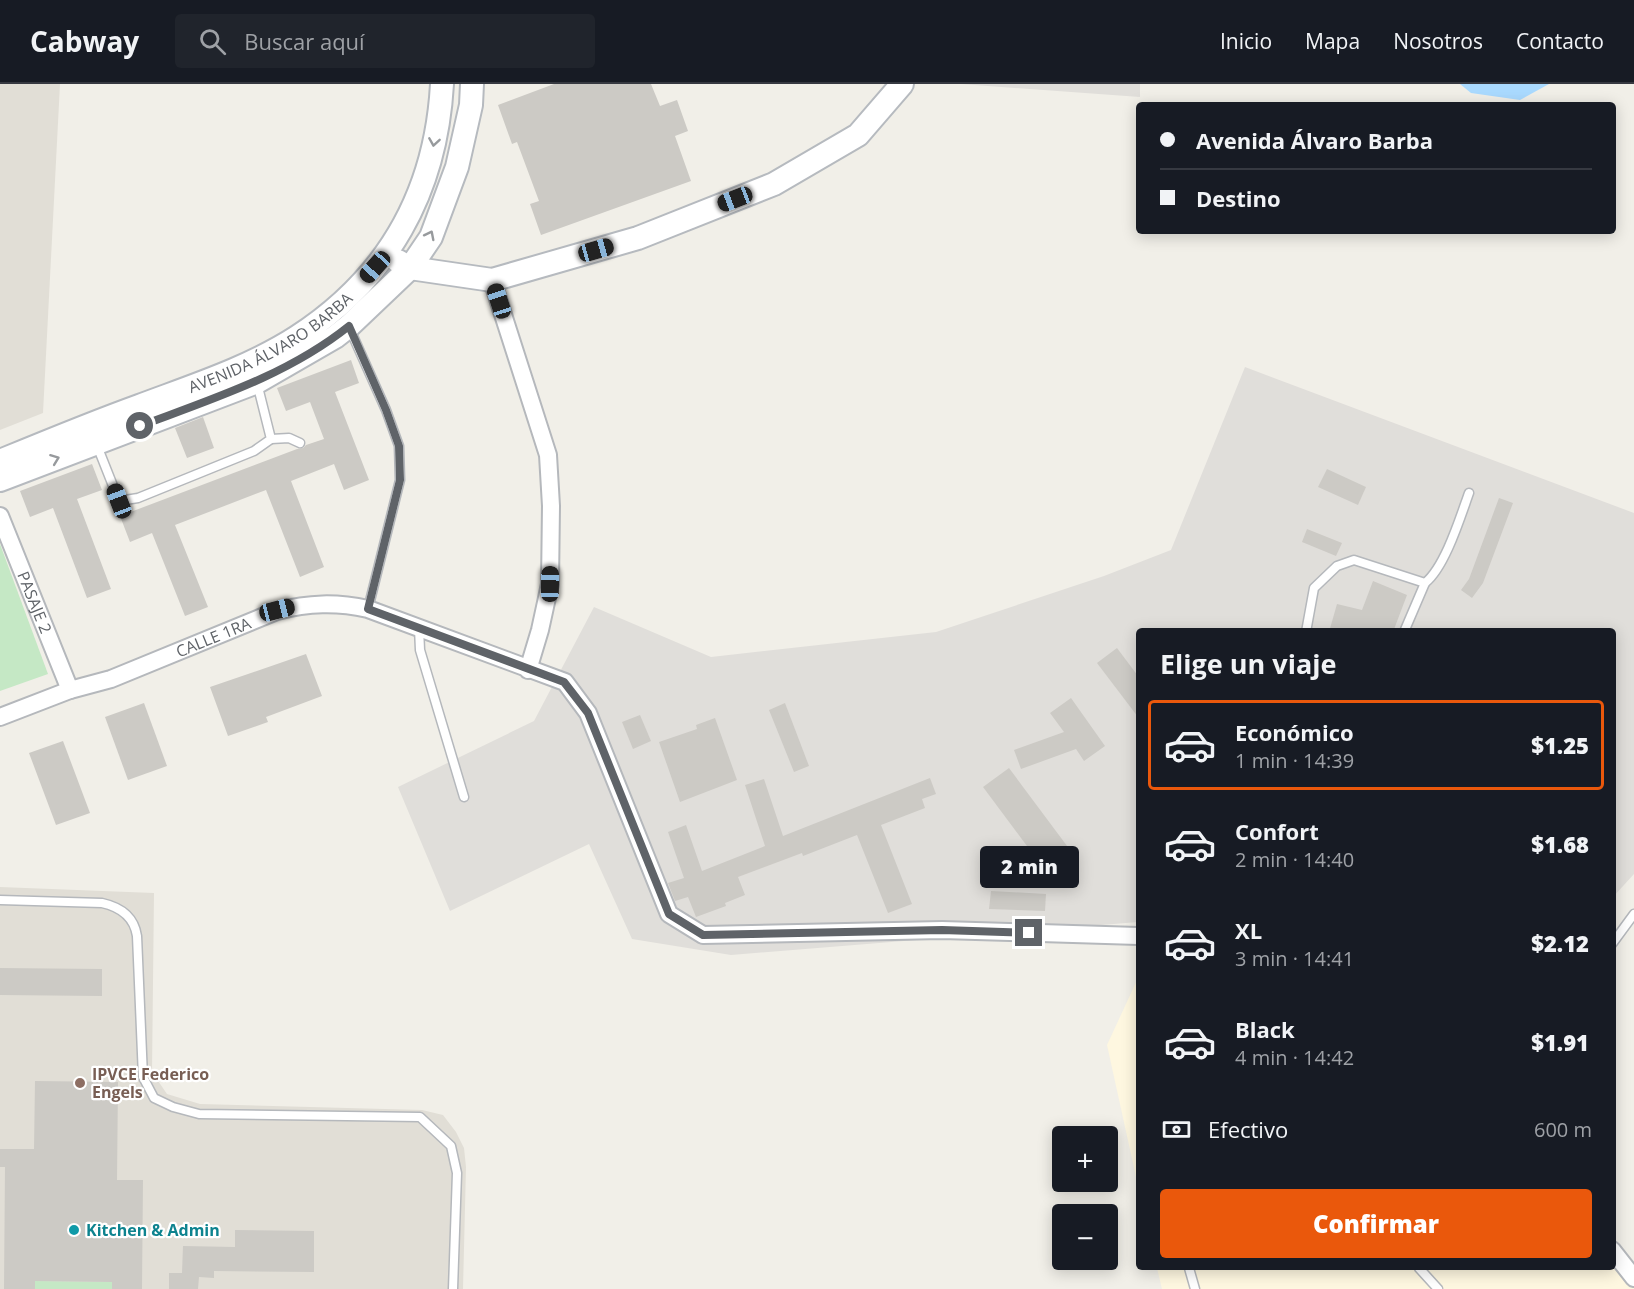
<!DOCTYPE html>
<html lang="es">
<head>
<meta charset="utf-8">
<style>
  :root { --surface:#171b24; --page:#20242c; --text:#f1f3f6; --muted:#9ea1a6; --line:#363941; --accent:#ea580c }
  body { margin:0; font-family:"Open Sans",sans-serif; background:var(--page); color:var(--text); height:100vh; display:flex; flex-direction:column; font-size:22px; white-space:nowrap }
  * { box-sizing:border-box; margin:0 }
  p { font-size:20px; color:var(--muted) }
  .icon { flex:none; width:33px; height:33px; fill:none; stroke:currentColor; stroke-width:2; stroke-linecap:round; stroke-linejoin:round }
  .map { position:relative; flex:1; overflow:hidden }
  .drawer { position:absolute; left:1136px; top:544px; width:480px; height:642px; display:flex; flex-direction:column; background:var(--surface); border-radius:6px; box-shadow:0 3px 15px #0003 }
  .drawer>* { flex:none }
  .hud { position:absolute; left:1136px; top:18px; width:480px; height:132px; border-radius:6px; box-shadow:0 3px 15px #0003; display:grid; align-content:center; height:132px; padding:0 24px; background:var(--surface) }
  .tools { position:absolute; left:1052px; top:1042px; display:grid; gap:12px }
  .tools a { display:grid; place-items:center; width:66px; height:66px; border-radius:6px; background:var(--surface); box-shadow:0 3px 15px #0003; font-size:30px }
  .end { position:absolute; width:27px; height:27px; margin:-14px; border:8px solid #5f6368; background:#fff; box-shadow:0 0 0 3px #fff }
  .from { border-radius:50% }
  .bubble { position:absolute; height:42px; border-radius:6px; background:var(--surface); box-shadow:0 3px 15px #0003; font-size:20px; font-weight:800; line-height:42px; text-align:center }
  .car { position:absolute; width:18px; height:36px; margin:-18px -9px; border-radius:8px; box-shadow:0 0 4px 2px #0007; background:linear-gradient(#222 24%,#8ab4d8 0 40%,#222 0 76%,#8ab4d8 0 86%,#222 0) }
  .hud b { display:flex; align-items:center; gap:21px; height:57px; font-size:22px }
  .hud b+b { border-top:2px solid var(--line) }
  .hud i { width:15px; height:15px; background:var(--text) }
  ul { padding:0; list-style:none }
  li { display:flex; align-items:center; gap:18px; height:90px; margin:0 12px 9px; padding:0 12px; border:3px solid transparent; border-radius:6px }
  li div { flex:1 }
  li b { display:block; font-size:22px }
  li em { font-style:normal; font-weight:800 }
  li.current { border-color:var(--accent) }
  li>.icon { width:54px; height:54px; stroke-width:1.5 }
  h2 { padding:0 24px; font-size:27px; line-height:72px }
  .pay { display:flex; align-items:center; gap:15px; height:66px; padding:0 24px; font-size:22px }
  .pay p { margin-inline-start:auto }
  .action { display:flex; gap:12px; margin-top:auto; padding:12px 24px }
  .action a { flex:1; height:69px; border-radius:6px; background:var(--accent); color:#fff; font-size:24px; font-weight:800; line-height:69px; text-align:center }
  header { display:flex; align-items:center; gap:36px; box-sizing:border-box; height:84px; padding:0 30px; background:var(--surface); border-bottom:2px solid var(--line) }
  header strong { font-size:28px }
  nav { display:flex; gap:33px; margin-inline-start:auto; font-size:21px }
  .search { width:420px; height:54px; background:var(--page); display:flex; align-items:center; gap:15px; box-sizing:border-box; padding:0 21px; border-radius:6px; color:var(--muted); font-size:22px }
  .map>svg:first-child { display:block }
</style>
</head>
<body>
<header>
<strong>Cabway</strong>
<div class="search"><svg class="icon" aria-label="search" viewBox="0 0 24 24"><circle cx="10" cy="10" r="6"/><path d="M15 15l6 6"/></svg>Buscar aquí</div>
<nav><a>Inicio</a><a>Mapa</a><a>Nosotros</a><a>Contacto</a></nav>
</header>
<div class="map">
<svg width="1634" height="1205" viewBox="0 0 1634 1205">
  <rect width="100%" height="100%" fill="#f1efe8"/>
  <g fill="#fef7e0">
    <polygon points="1138,894 1138,1102 1107,961"/>
    <polygon points="1613,1155 1634,1182 1634,1205 1162,1205 1157,1184 1612,1184"/>
  </g>
  <g fill="#e0deda">
    <polygon points="961,0 1140,0 1140,13"/>
    <polygon points="1245,283 1634,429 1634,790 1613,813 1612,548 1138,548 1138,838 731,871 632,855 589,760 450,827 398,703 534,637 594,523 711,573 936,548 1104,492 1171,466"/>
  </g>
  <g fill="#e1ded6">
    <polygon points="0,0 60,0 43,329 0,346"/>
    <polygon points="0,803 154,809 152,988 167,1010 200,1020 422,1026 443,1031 456,1048 464,1064 466,1083 463,1205 0,1205"/>
  </g>
  <g fill="#c5e8c5">
    <polygon points="0,460 48,590 0,607"/>
    <polygon points="35,1197 112,1198 112,1205 35,1205"/>
  </g>
  <polygon fill="#aadaff" points="1460,0 1549,0 1520,16 1471,9"/>
  <g fill="#cccac5">
    <polygon points="554,0 651,0 660,22 677,16 688,47 675,52 691,97 541,151 530,120 539,117 517,58 512,60 498,21"/>
    <polygon points="351,276 359,299 335,308 369,396 344,406 334,380 291,397 324,483 300,493 266,406 175,441 208,523 185,532 152,449 130,458 120,432 297,365 303,364 306,361 324,355 310,318 286,327 277,304"/>
    <polygon points="203,333 214,364 187,374 175,344"/>
    <polygon points="92,380 102,406 77,415 111,505 87,514 53,424 30,433 20,407"/>
    <polygon points="1327,385 1366,403 1358,421 1318,403"/>
    <polygon points="1499,414 1513,419 1483,499 1472,514 1461,506 1469,495"/>
    <polygon points="1307,445 1342,459 1336,472 1302,458"/>
    <polygon points="1373,497 1407,511 1393,548 1329,548 1337,520 1362,526"/>
    <polygon points="1117,564 1138,592 1138,633 1097,579"/>
    <polygon points="306,570 322,612 266,633 268,638 228,652 210,603"/>
    <polygon points="1071,614 1105,662 1084,677 1076,665 1021,685 1014,666 1064,648 1050,629"/>
    <polygon points="144,619 167,682 128,696 105,633"/>
    <polygon points="785,619 809,682 794,688 769,626"/>
    <polygon points="640,631 651,657 633,665 622,638"/>
    <polygon points="715,634 737,696 680,718 659,658 697,645 696,641"/>
    <polygon points="63,657 90,729 56,741 29,669"/>
    <polygon points="1009,684 1079,778 1053,797 983,703"/>
    <polygon points="930,694 936,710 922,715 925,724 881,741 912,820 888,829 857,751 803,772 802,769 738,793 745,811 725,819 726,822 696,833 688,813 675,817 668,799 684,794 668,748 686,741 702,787 765,762 745,701 764,695 783,752"/>
    <polygon points="991,807 1046,810 1045,827 989,825"/>
    <polygon points="0,884 102,885 102,912 0,911"/>
    <polygon points="35,997 118,998 117,1096 143,1096 142,1205 112,1205 112,1198 35,1197 35,1205 4,1205 5,1083 0,1083 0,1065 34,1065"/>
    <polygon points="235,1146 314,1147 314,1188 214,1187 214,1194 199,1193 198,1205 169,1205 169,1189 182,1189 183,1162 235,1163"/>
  </g>
  <g fill="none" stroke-linecap="round" stroke-linejoin="round">
    <g stroke="#b5b8bc" stroke-width="11">
      <g id="lane">
        <polyline points="349,243 386,326 399,362 400,396 368,525"/>
        <polyline points="271,355 289,354 300,359"/>
        <polyline points="96,359 119,417 138,414 254,367 271,355 257,299"/>
        <polyline points="419,544 420,566 464,713"/>
        <path d="M1306,548L1314,504L1337,482L1354,476L1425,499C1445,483 1460,434 1469,409"/>
        <polyline points="1404,548 1425,499"/>
        <path d="M0,816L102,819C120,823 134,832 137,852L143,993L154,1014L173,1023L199,1030L420,1033L451,1062L457,1089L453,1205"/>
        <polyline points="1612,860 1634,830"/>
        <polyline points="1189,1184 1195,1205"/>
        <polyline points="1419,1184 1438,1205"/>
      </g>
    </g>
    <g stroke="#b5b8bc" stroke-width="20">
      <g id="street">
        <polyline points="492,196 548,371 551,422 550,500 540,546 528,586"/>
        <path id="s1" d="M0,432L70,606"/>
        <path id="s2" d="M0,633L70,606L111,595L277,527C309,519 336,518 368,525L565,598L588,629L669,830L703,851L942,846L1138,852"/>
        <polyline points="1612,1166 1634,1194"/>
      </g>
    </g>
    <g stroke="#b6babf" stroke-width="26">
      <g id="secondary">
        <polyline points="398,177 410,184 492,196 638,154 774,100 858,51 902,0"/>
        <path id="s3" d="M0,377C46,358 92,339 139,322C192,302 249,284 297,253C388,194 436,108 442,0"/>
        <polyline points="0,396 257,298 335,253 349,242 410,184 431,153 457,83 471,21 472,0"/>
      </g>
    </g>
    <use href="#lane" stroke="#fff" stroke-width="8"/>
    <use href="#street" stroke="#fff" stroke-width="16"/>
    <use href="#secondary" stroke="#fff" stroke-width="22"/>
  </g>
  <defs><path id="oneway-chevron" d="M-2-3.5L2.5 0L-2 3.5" fill="none" stroke-width="1.6" stroke-linecap="round" stroke-linejoin="round" transform="scale(1.5)"/></defs>
  <g stroke="#979a9d">
    <use href="#oneway-chevron" transform="translate(434 58) rotate(99)"/>
    <use href="#oneway-chevron" transform="translate(430 151) rotate(-63)"/>
    <use href="#oneway-chevron" transform="translate(55 375) rotate(-21)"/>
  </g>
  <g fill="none" stroke-linecap="round" stroke-linejoin="round">
    <path stroke="#5f6368" stroke-width="8" d="M140,342C212,315 288,291 349,242L386,326L399,362L400,396L368,525L564,598L588,629L669,830L703,851L942,846L1029,849"/>
  </g>
  <circle fill="#8d6e63" stroke="#fff" stroke-width="2" cx="80" cy="999" r="6"/>
  <circle fill="#0f9aa8" stroke="#fff" stroke-width="2" cx="74" cy="1146" r="6"/>
  <g text-anchor="middle" dominant-baseline="central" stroke-width="4.5" stroke-linejoin="round" paint-order="stroke">
    <g font-size="16" fill="#5f6368" stroke="#fff">
      <text stroke="none"><textPath href="#s3" startOffset="296">AVENIDA ÁLVARO BARBA</textPath></text>
      <text stroke="none"><textPath href="#s1" startOffset="93">PASAJE 2</textPath></text>
      <text stroke="none"><textPath href="#s2" startOffset="228">CALLE 1RA</textPath></text>
    </g>
    <g font-size="16" font-weight="bold" fill="#785e54" stroke="#fff" text-anchor="start">
      <text x="92" y="990">IPVCE Federico<tspan x="92" dy="18">Engels</tspan></text>
    </g>
    <g font-size="16" font-weight="bold" fill="#0d838f" stroke="#fff" text-anchor="start">
      <text x="86" y="1146">Kitchen &amp; Admin</text>
    </g>
  </g>
</svg>
<div class="tools">
<a>+</a>
<a>−</a>
</div>
<i class="end from" style="left:140px;top:342px"></i>
<i class="end" style="left:1029px;top:849px"></i>
<div class="bubble" style="left:980px;top:762px;width:99px">2 min</div>
<i class="car" style="left:735px;top:115px;rotate:249deg"></i>
<i class="car" style="left:596px;top:166px;rotate:74deg"></i>
<i class="car" style="left:375px;top:183px;rotate:222deg"></i>
<i class="car" style="left:499px;top:217px;rotate:342deg"></i>
<i class="car" style="left:119px;top:417px;rotate:339deg"></i>
<i class="car" style="left:550px;top:500px;rotate:1deg"></i>
<i class="car" style="left:277px;top:526px;rotate:76deg"></i>
<div class="hud">
<b><i class="from"></i>Avenida Álvaro Barba</b>
<b><i></i>Destino</b>
</div>
<section class="drawer">
<h2>Elige un viaje</h2>
<ul>
<li class="current"><svg class="icon" aria-label="car" viewBox="0 0 24 24"><path d="M5 17H2v-5l4-1 3-4h7l3 4 3 1v5h-3M9 17h6M6 11h13"/><circle cx="7" cy="17" r="2"/><circle cx="17" cy="17" r="2"/></svg><div><b>Económico</b><p>1 min · 14:39</p></div><em>$1.25</em></li>
<li><svg class="icon" aria-label="car" viewBox="0 0 24 24"><path d="M5 17H2v-5l4-1 3-4h7l3 4 3 1v5h-3M9 17h6M6 11h13"/><circle cx="7" cy="17" r="2"/><circle cx="17" cy="17" r="2"/></svg><div><b>Confort</b><p>2 min · 14:40</p></div><em>$1.68</em></li>
<li><svg class="icon" aria-label="car" viewBox="0 0 24 24"><path d="M5 17H2v-5l4-1 3-4h7l3 4 3 1v5h-3M9 17h6M6 11h13"/><circle cx="7" cy="17" r="2"/><circle cx="17" cy="17" r="2"/></svg><div><b>XL</b><p>3 min · 14:41</p></div><em>$2.12</em></li>
<li><svg class="icon" aria-label="car" viewBox="0 0 24 24"><path d="M5 17H2v-5l4-1 3-4h7l3 4 3 1v5h-3M9 17h6M6 11h13"/><circle cx="7" cy="17" r="2"/><circle cx="17" cy="17" r="2"/></svg><div><b>Black</b><p>4 min · 14:42</p></div><em>$1.91</em></li>
</ul>
<div class="pay"><svg class="icon" aria-label="cash" viewBox="0 0 24 24"><path d="M3 7h18v10H3z"/><circle cx="12" cy="12" r="2"/></svg>Efectivo<p>600 m</p></div>
<div class="action"><a>Confirmar</a></div>
</section>
</div>
</body>
</html>
